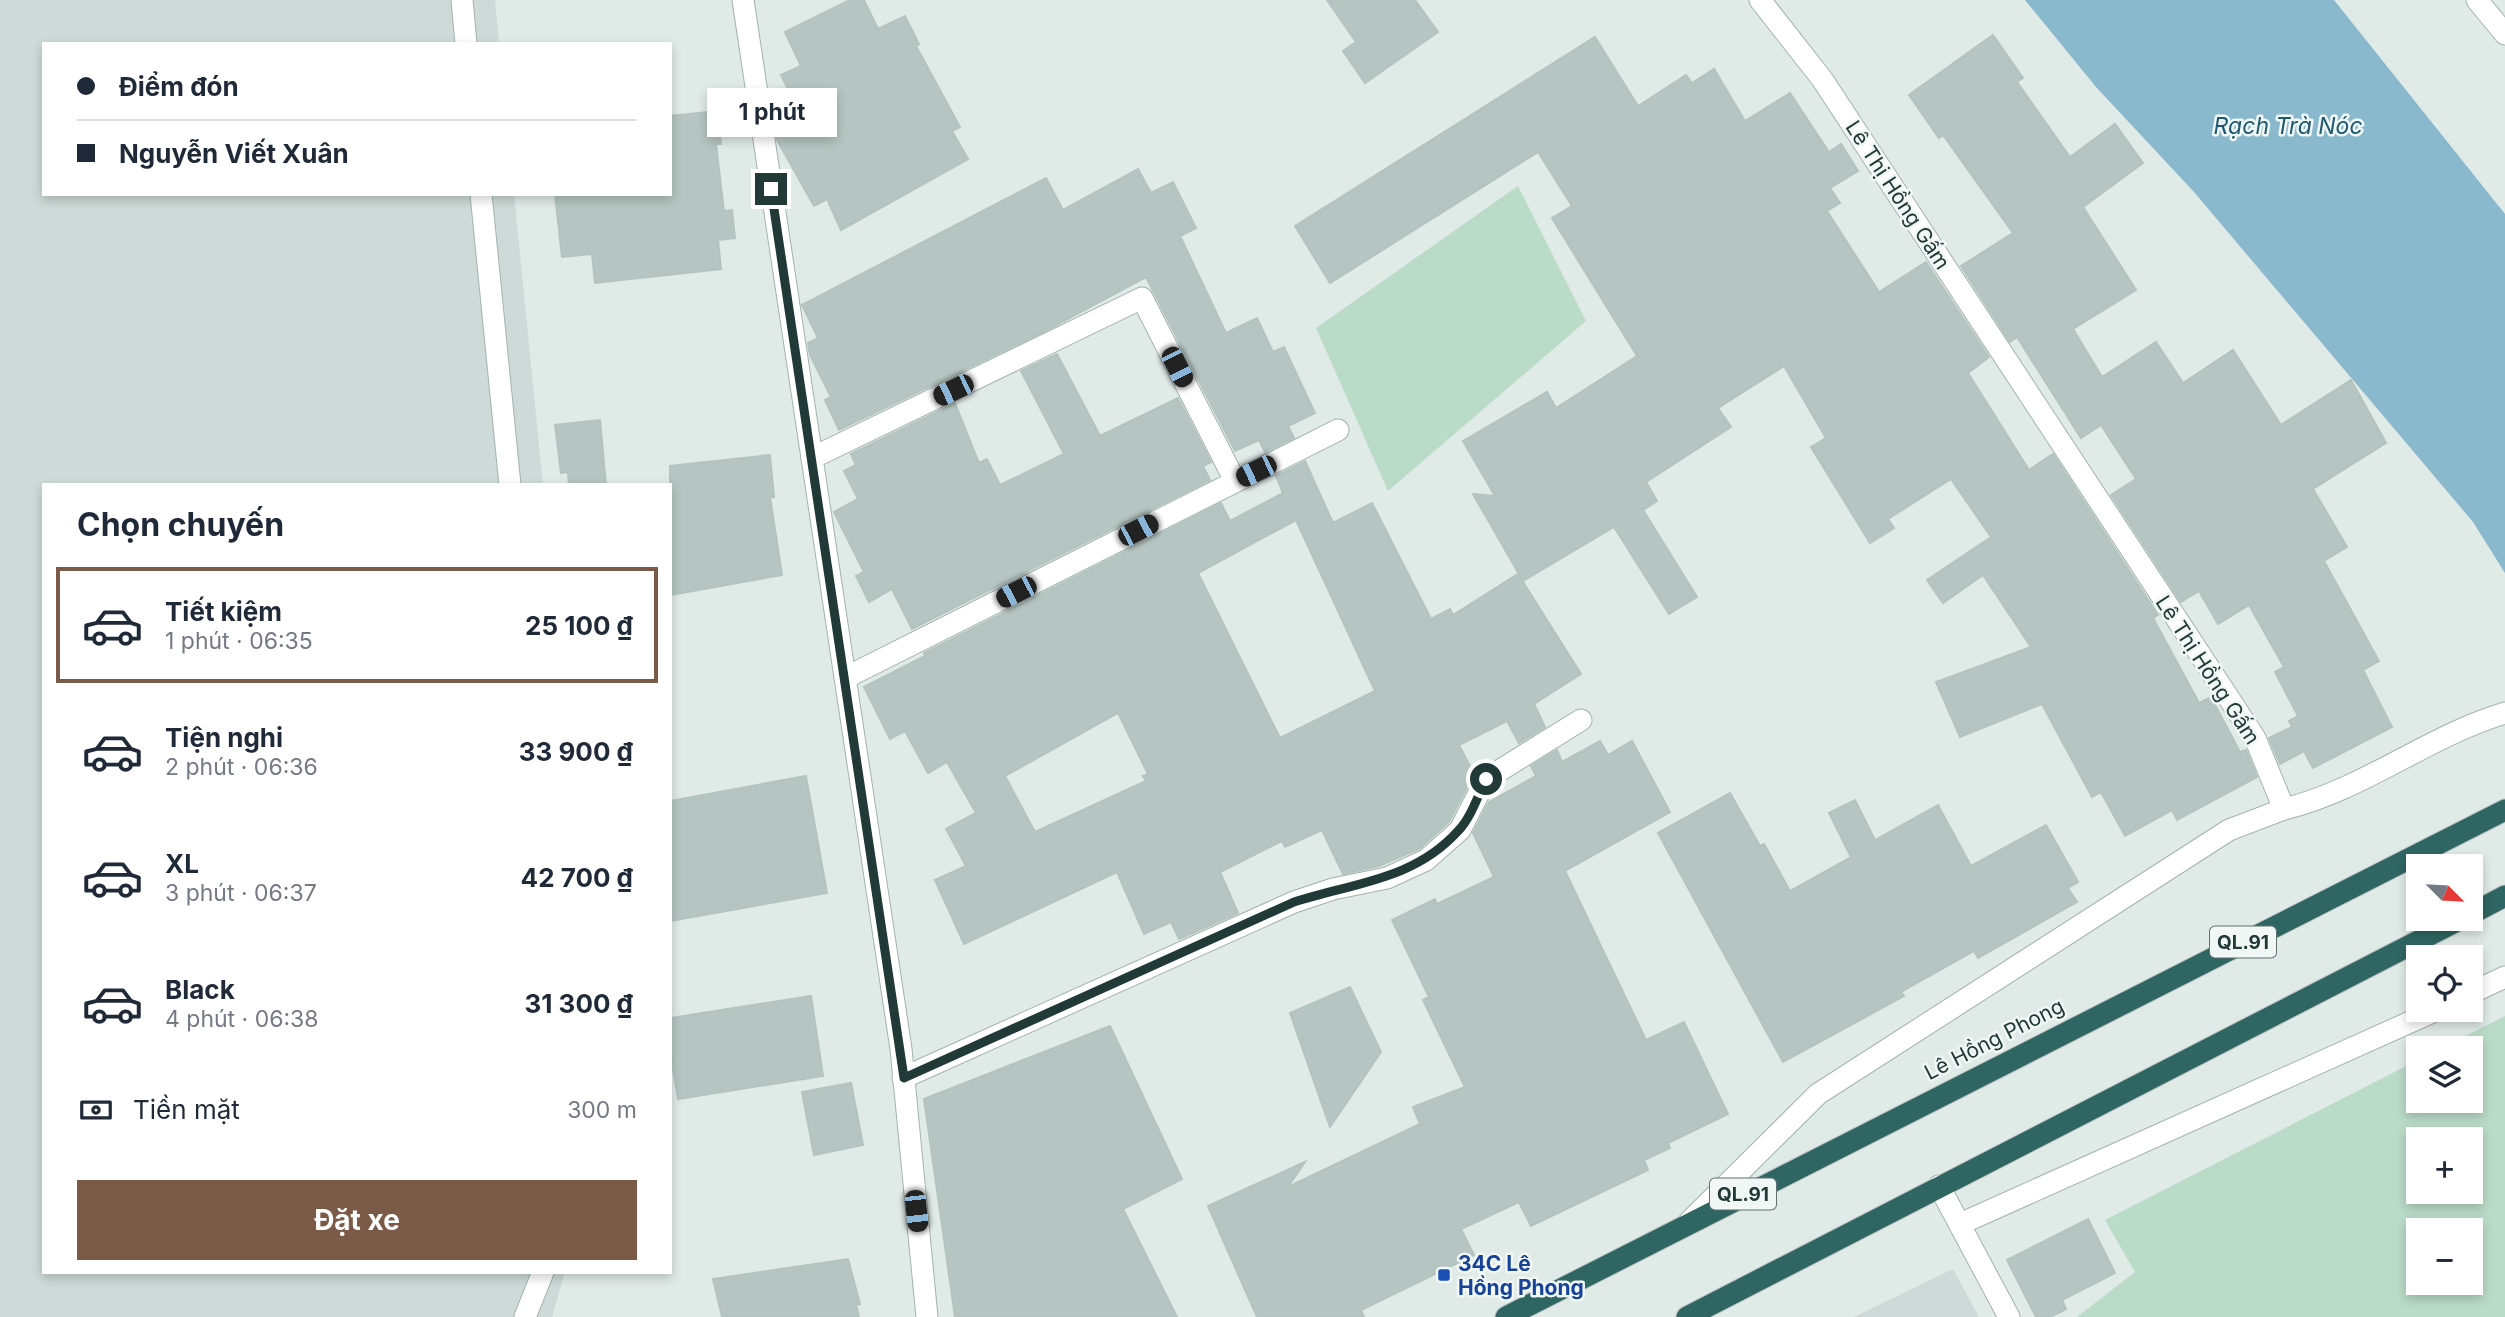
<!DOCTYPE html>
<html lang="vi">
<head>
<meta charset="utf-8">
<style>
  :root { --surface:#fff; --page:#f2f2f3; --text:#1f2937; --muted:#747a83; --line:#e0e1e3; --accent:#7b5a48 }
  body { margin:0; font-family:Inter,sans-serif; background:var(--page); color:var(--text); height:100vh; display:flex; flex-direction:column; font-size:26px; white-space:nowrap }
  * { box-sizing:border-box; margin:0 }
  p { font-size:23px; color:var(--muted) }
  .icon { flex:none; width:38px; height:38px; fill:none; stroke:currentColor; stroke-width:2; stroke-linecap:round; stroke-linejoin:round }
  .map { position:relative; flex:1; overflow:hidden }
  .side { position:absolute; left:42px; top:483px; width:630px; height:791px; display:flex; flex-direction:column; background:var(--surface); border-radius:0px; box-shadow:0 4px 10px #0003 }
  .side>* { flex:none }
  .guide { position:absolute; left:42px; top:42px; width:630px; height:154px; border-radius:0px; box-shadow:0 4px 10px #0003; display:grid; align-content:center; height:154px; padding:0 35px; background:var(--surface) }
  .needle { width:46px; rotate:114deg }
  .tools { position:absolute; left:2406px; top:854px; display:grid; gap:14px }
  .tools a { display:grid; place-items:center; width:77px; height:77px; border-radius:0px; background:var(--surface); box-shadow:0 4px 10px #0003; font-size:35px }
  .end { position:absolute; width:32px; height:32px; margin:-16px; border:9px solid #223a37; background:#fff; box-shadow:0 0 0 4px #fff }
  .from { border-radius:50% }
  .bubble { position:absolute; height:49px; border-radius:0px; background:var(--surface); box-shadow:0 4px 10px #0003; font-size:23px; font-weight:700; line-height:49px; text-align:center }
  .car { position:absolute; width:21px; height:42px; margin:-21px -10px; border-radius:9px; box-shadow:0 0 5px 2px #0007; background:linear-gradient(#222 24%,#8ab4d8 0 40%,#222 0 76%,#8ab4d8 0 86%,#222 0) }
  .guide b { display:flex; align-items:center; gap:24px; height:66px; font-size:26px }
  .guide b+b { border-top:2px solid var(--line) }
  .guide i { width:18px; height:18px; background:var(--text) }
  ul { padding:0; list-style:none }
  li { display:flex; align-items:center; gap:21px; height:116px; margin:0 14px 10px; padding:0 21px; border:4px solid transparent; border-radius:0px }
  li div { flex:1 }
  li b { display:block; font-size:26px }
  li em { font-style:normal; font-weight:700 }
  li.current { border-color:var(--accent) }
  li>.icon { width:63px; height:63px; stroke-width:1.5 }
  h2 { padding:0 35px; font-size:32px; line-height:84px }
  .pay { display:flex; align-items:center; gap:18px; height:77px; padding:0 35px; font-size:26px }
  .pay p { margin-inline-start:auto }
  .primary-button { display:flex; gap:14px; margin-top:auto; padding:14px 35px }
  .primary-button a { flex:1; height:80px; border-radius:0px; background:var(--accent); color:#fff; font-size:28px; font-weight:700; line-height:80px; text-align:center }
  .map>svg:first-child { display:block }
</style>
</head>
<body>
<div class="map">
<svg width="2505" height="1317" viewBox="0 0 2505 1317">
  <rect width="100%" height="100%" fill="#e0eae7"/>
  <g fill="#cedad7">
    <polygon points="0,0 495,0 499,44 44,44 44,194 514,194 543,485 44,485 44,1272 565,1272 552,1317 0,1317"/>
    <polygon points="1953,1269 1979,1317 1854,1317"/>
  </g>
  <g fill="#badbc8" fill-rule="evenodd">
    <polygon points="1518,186 1586,321 1388,491 1316,328"/>
    <path d="M2505,1016V1317H2077L2135,1272L2105,1220L2418,1060V1101H2471V1048H2442ZM2418,1139H2471V1192H2418ZM2418,1230H2471V1283H2418Z"/>
  </g>
  <polygon fill="#8ab9ce" points="2025,0 2334,0 2505,214 2505,573 2473,522 2194,192 2096,87"/>
  <g fill="#b6c5c1" stroke="#b3c4bf" stroke-width="2" fill-rule="evenodd">
    <polygon points="850,0 864,0 878,29 905,16 919,44 916,46 960,127 952,131 968,159 841,230 827,199 814,206 777,140 775,127 800,114 781,75 801,66 785,32"/>
    <polygon points="1327,0 1415,0 1438,32 1365,83 1343,51 1356,42"/>
    <polygon points="1993,35 2023,78 2017,82 2070,157 2115,124 2143,163 2083,207 2136,290 2073,329 2102,377 2156,342 2183,383 2233,350 2281,425 2351,380 2386,443 2313,489 2347,547 2324,561 2379,661 2363,670 2392,727 2313,768 2304,751 2280,764 2269,738 2292,727 2289,721 2298,716 2275,672 2284,667 2249,605 2218,624 2199,591 2181,602 2111,495 2136,479 2101,425 2081,438 2017,337 2010,342 1961,266 2013,233 1943,135 1939,138 1909,95"/>
    <polygon points="1595,37 1638,106 1686,75 1692,83 1714,69 1745,121 1790,93 1829,152 1841,144 1858,171 1830,188 1840,203 1827,211 1879,292 1926,262 1989,357 1968,373 2029,470 2053,454 2158,615 2153,618 2199,703 2211,697 2240,752 2246,750 2257,777 2177,820 2172,810 2125,836 2101,792 2092,797 2042,704 1960,737 1936,682 2031,647 1983,575 1943,603 1927,580 1991,537 1951,479 1888,519 1894,528 1870,543 1811,447 1826,438 1784,366 1718,408 1731,427 1646,482 1657,501 1643,510 1697,597 1669,614 1614,527 1523,581 1473,494 1495,496 1463,441 1547,392 1556,408 1637,356 1552,218 1572,206 1538,152 1330,283 1295,226"/>
    <polygon points="717,111 721,144 716,144 724,211 732,210 735,238 718,240 721,269 595,283 592,254 562,257 555,194 670,194 670,116"/>
    <polygon points="1138,169 1151,193 1173,182 1196,228 1180,236 1226,333 1257,318 1273,352 1284,347 1315,413 1288,426 1294,438 1265,452 1259,440 1235,451 1146,277 1045,331 839,430 825,400 831,397 810,355 808,343 818,338 802,305 1046,178 1063,210"/>
    <polygon points="1057,354 1100,436 1178,398 1211,462 1203,466 1210,480 912,629 892,589 869,602 856,576 864,572 834,512 858,499 844,471 856,465 851,454 955,403 979,463 987,459 1000,485 1064,454 1021,371"/>
    <polygon points="600,420 606,485 569,485 568,472 561,473 555,425"/>
    <polygon points="770,455 774,497 770,497 782,575 670,595 670,466"/>
    <path d="M1305,461L1333,523L1372,503L1431,619L1450,609L1453,615L1518,574L1581,674L1534,704L1545,727L1519,743L1507,721L1459,745L1474,774L1449,822L1419,849L1379,866L1343,874L1322,830L1285,847L1282,841L1220,872L1238,913L1179,939L1171,922L1144,934L1117,872L964,944L935,880L966,866L946,829L976,813L947,762L928,773L905,731L890,739L864,687L925,656L924,653L1221,503L1230,521L1283,493L1276,476ZM1296,520L1375,691L1280,738L1198,573ZM1118,713L1148,774L1143,776L1146,781L1035,832L1005,776Z"/>
    <polygon points="1600,741 1608,755 1632,741 1670,812 1565,871 1646,1040 1684,1022 1728,1114 1668,1143 1670,1148 1644,1160 1648,1170 1531,1226 1519,1202 1461,1229 1474,1255 1361,1310 1364,1317 1257,1317 1208,1206 1305,1162 1288,1187 1420,1124 1413,1107 1465,1087 1423,1000 1429,997 1392,920 1435,899 1437,904 1494,877 1473,833 1489,802 1536,776 1531,766 1557,750 1562,762"/>
    <polygon points="806,776 827,893 670,921 670,801"/>
    <polygon points="1730,793 1760,846 1764,844 1790,891 1851,857 1829,813 1855,800 1875,840 1938,805 1971,866 2046,825 2078,882 2068,888 2077,902 1978,958 1974,951 1901,992 1904,996 1783,1062 1658,833"/>
    <polygon points="1350,987 1381,1052 1330,1127 1290,1013"/>
    <polygon points="811,996 823,1076 678,1099 670,1052 670,1018"/>
    <polygon points="1110,1026 1182,1179 1123,1209 1177,1317 955,1317 924,1099"/>
    <polygon points="851,1083 863,1145 814,1155 802,1092"/>
    <polygon points="2088,1219 2115,1273 2062,1300 2066,1309 2050,1317 2036,1317 2007,1260"/>
    <polygon points="848,1259 860,1304 856,1305 859,1317 722,1317 713,1279"/>
  </g>
  <g fill="none" stroke-linecap="round" stroke-linejoin="round">
    <g stroke="#a3b2af" stroke-width="23">
      <g id="minor">
        <polyline points="462,0 466,44"/>
        <polyline points="743,0 901,1049 927,1317"/>
        <polyline points="2477,0 2505,34"/>
        <polyline points="481,194 510,485"/>
        <polyline points="812,458 1142,298 1235,481"/>
        <polyline points="845,678 1338,430"/>
        <path d="M2284,809C2363,790 2428,736 2505,713"/>
        <polyline points="2471,993 2505,977"/>
        <polyline points="903,1078 1294,902 1333,889 1387,878 1426,860 1460,830 1486,779 1581,720"/>
        <polyline points="1939,1186 2009,1317"/>
        <polyline points="1689,1222 1818,1094 2229,830 2284,809 2255,738 1822,79 1760,0"/>
        <polyline points="1960,1224 2437,1010"/>
        <polyline points="525,1317 543,1272"/>
      </g>
    </g>
    <g stroke="#bdc4c3" stroke-width="23">
      <g id="highway">
        <polyline points="2471,914 2505,896"/>
        <polyline points="1506,1317 2505,810"/>
        <polyline points="1687,1317 2461,919"/>
      </g>
    </g>
    <use href="#minor" stroke="#fff" stroke-width="21"/>
    <use href="#highway" stroke="#2f6562" stroke-width="21"/>
  </g>
  <g fill="none" stroke-linecap="round" stroke-linejoin="round">
    <path stroke="#223a37" stroke-width="9" d="M771,189L904,1078L1294,902C1353,883 1414,880 1458,831C1471,818 1478,795 1486,779"/>
  </g>
  <rect fill="#1a4fb4" stroke="#f0f7f5" stroke-width="2.5" x="1437" y="1268" width="14" height="14" rx="3.5"/>
  <g text-anchor="middle" dominant-baseline="central" stroke-width="5" stroke-linejoin="round" paint-order="stroke">
    <g fill="#f0f7f5" stroke="#607370" stroke-width="2">
      <rect x="2210" y="926.5" width="66" height="31" rx="5"/>
      <rect x="1710" y="1178.5" width="66" height="31" rx="5"/>
    </g>
    <g font-size="19" font-weight="bold" fill="#223a37">
      <text x="2243" y="942">QL.91</text>
      <text x="1743" y="1194">QL.91</text>
    </g>
    <g font-size="21" fill="#223a37" stroke="#f0f7f5">
      <text transform="translate(1898 195) rotate(57)">Lê Thị Hồng Gấm</text>
      <text transform="translate(2208 670) rotate(57)">Lê Thị Hồng Gấm</text>
      <text transform="translate(1994 1039) rotate(-27)">Lê Hồng Phong</text>
    </g>
    <g font-size="21" font-weight="bold" fill="#164399" stroke="#f0f7f5" text-anchor="start">
      <text x="1458" y="1263">34C Lê<tspan x="1458" dy="24">Hồng Phong</tspan></text>
    </g>
    <g font-size="23" font-style="italic" fill="#1e5873" stroke="#f0f7f5">
      <text x="2288" y="126">Rạch Trà Nóc</text>
    </g>
  </g>
</svg>
<div class="tools">
<a><svg class="needle" viewBox="-14 -14 28 28"><path d="M0-13l5 13h-10z" fill="#e53935"/><path d="M0 13l5-13h-10z" fill="#747a83"/></svg></a>
<a><svg class="icon" aria-label="locate" viewBox="0 0 24 24"><circle cx="12" cy="12" r="6"/><path d="M12 2v4M12 18v4M2 12h4M18 12h4"/></svg></a>
<a><svg class="icon" aria-label="layers" viewBox="0 0 24 24"><path d="M12 4l9 5-9 5-9-5zM3 14l9 5 9-5"/></svg></a>
<a>+</a>
<a>−</a>
</div>
<i class="end from" style="left:1486px;top:779px"></i>
<i class="end" style="left:771px;top:189px"></i>
<div class="bubble" style="left:707px;top:88px;width:130px">1 phút</div>
<i class="car" style="left:1177px;top:367px;rotate:153deg"></i>
<i class="car" style="left:953px;top:390px;rotate:244deg"></i>
<i class="car" style="left:1256px;top:471px;rotate:244deg"></i>
<i class="car" style="left:1138px;top:530px;rotate:63deg"></i>
<i class="car" style="left:1016px;top:592px;rotate:243deg"></i>
<i class="car" style="left:916px;top:1211px;rotate:174deg"></i>
<div class="guide">
<b><i class="from"></i>Điểm đón</b>
<b><i></i>Nguyễn Viết Xuân</b>
</div>
<section class="side">
<h2>Chọn chuyến</h2>
<ul>
<li class="current"><svg class="icon" aria-label="car" viewBox="0 0 24 24"><path d="M5 17H2v-5l4-1 3-4h7l3 4 3 1v5h-3M9 17h6M6 11h13"/><circle cx="7" cy="17" r="2"/><circle cx="17" cy="17" r="2"/></svg><div><b>Tiết kiệm</b><p>1 phút · 06:35</p></div><em>25 100 ₫</em></li>
<li><svg class="icon" aria-label="car" viewBox="0 0 24 24"><path d="M5 17H2v-5l4-1 3-4h7l3 4 3 1v5h-3M9 17h6M6 11h13"/><circle cx="7" cy="17" r="2"/><circle cx="17" cy="17" r="2"/></svg><div><b>Tiện nghi</b><p>2 phút · 06:36</p></div><em>33 900 ₫</em></li>
<li><svg class="icon" aria-label="car" viewBox="0 0 24 24"><path d="M5 17H2v-5l4-1 3-4h7l3 4 3 1v5h-3M9 17h6M6 11h13"/><circle cx="7" cy="17" r="2"/><circle cx="17" cy="17" r="2"/></svg><div><b>XL</b><p>3 phút · 06:37</p></div><em>42 700 ₫</em></li>
<li><svg class="icon" aria-label="car" viewBox="0 0 24 24"><path d="M5 17H2v-5l4-1 3-4h7l3 4 3 1v5h-3M9 17h6M6 11h13"/><circle cx="7" cy="17" r="2"/><circle cx="17" cy="17" r="2"/></svg><div><b>Black</b><p>4 phút · 06:38</p></div><em>31 300 ₫</em></li>
</ul>
<div class="pay"><svg class="icon" aria-label="cash" viewBox="0 0 24 24"><path d="M3 7h18v10H3z"/><circle cx="12" cy="12" r="2"/></svg>Tiền mặt<p>300 m</p></div>
<div class="primary-button"><a>Đặt xe</a></div>
</section>
</div>
</body>
</html>
